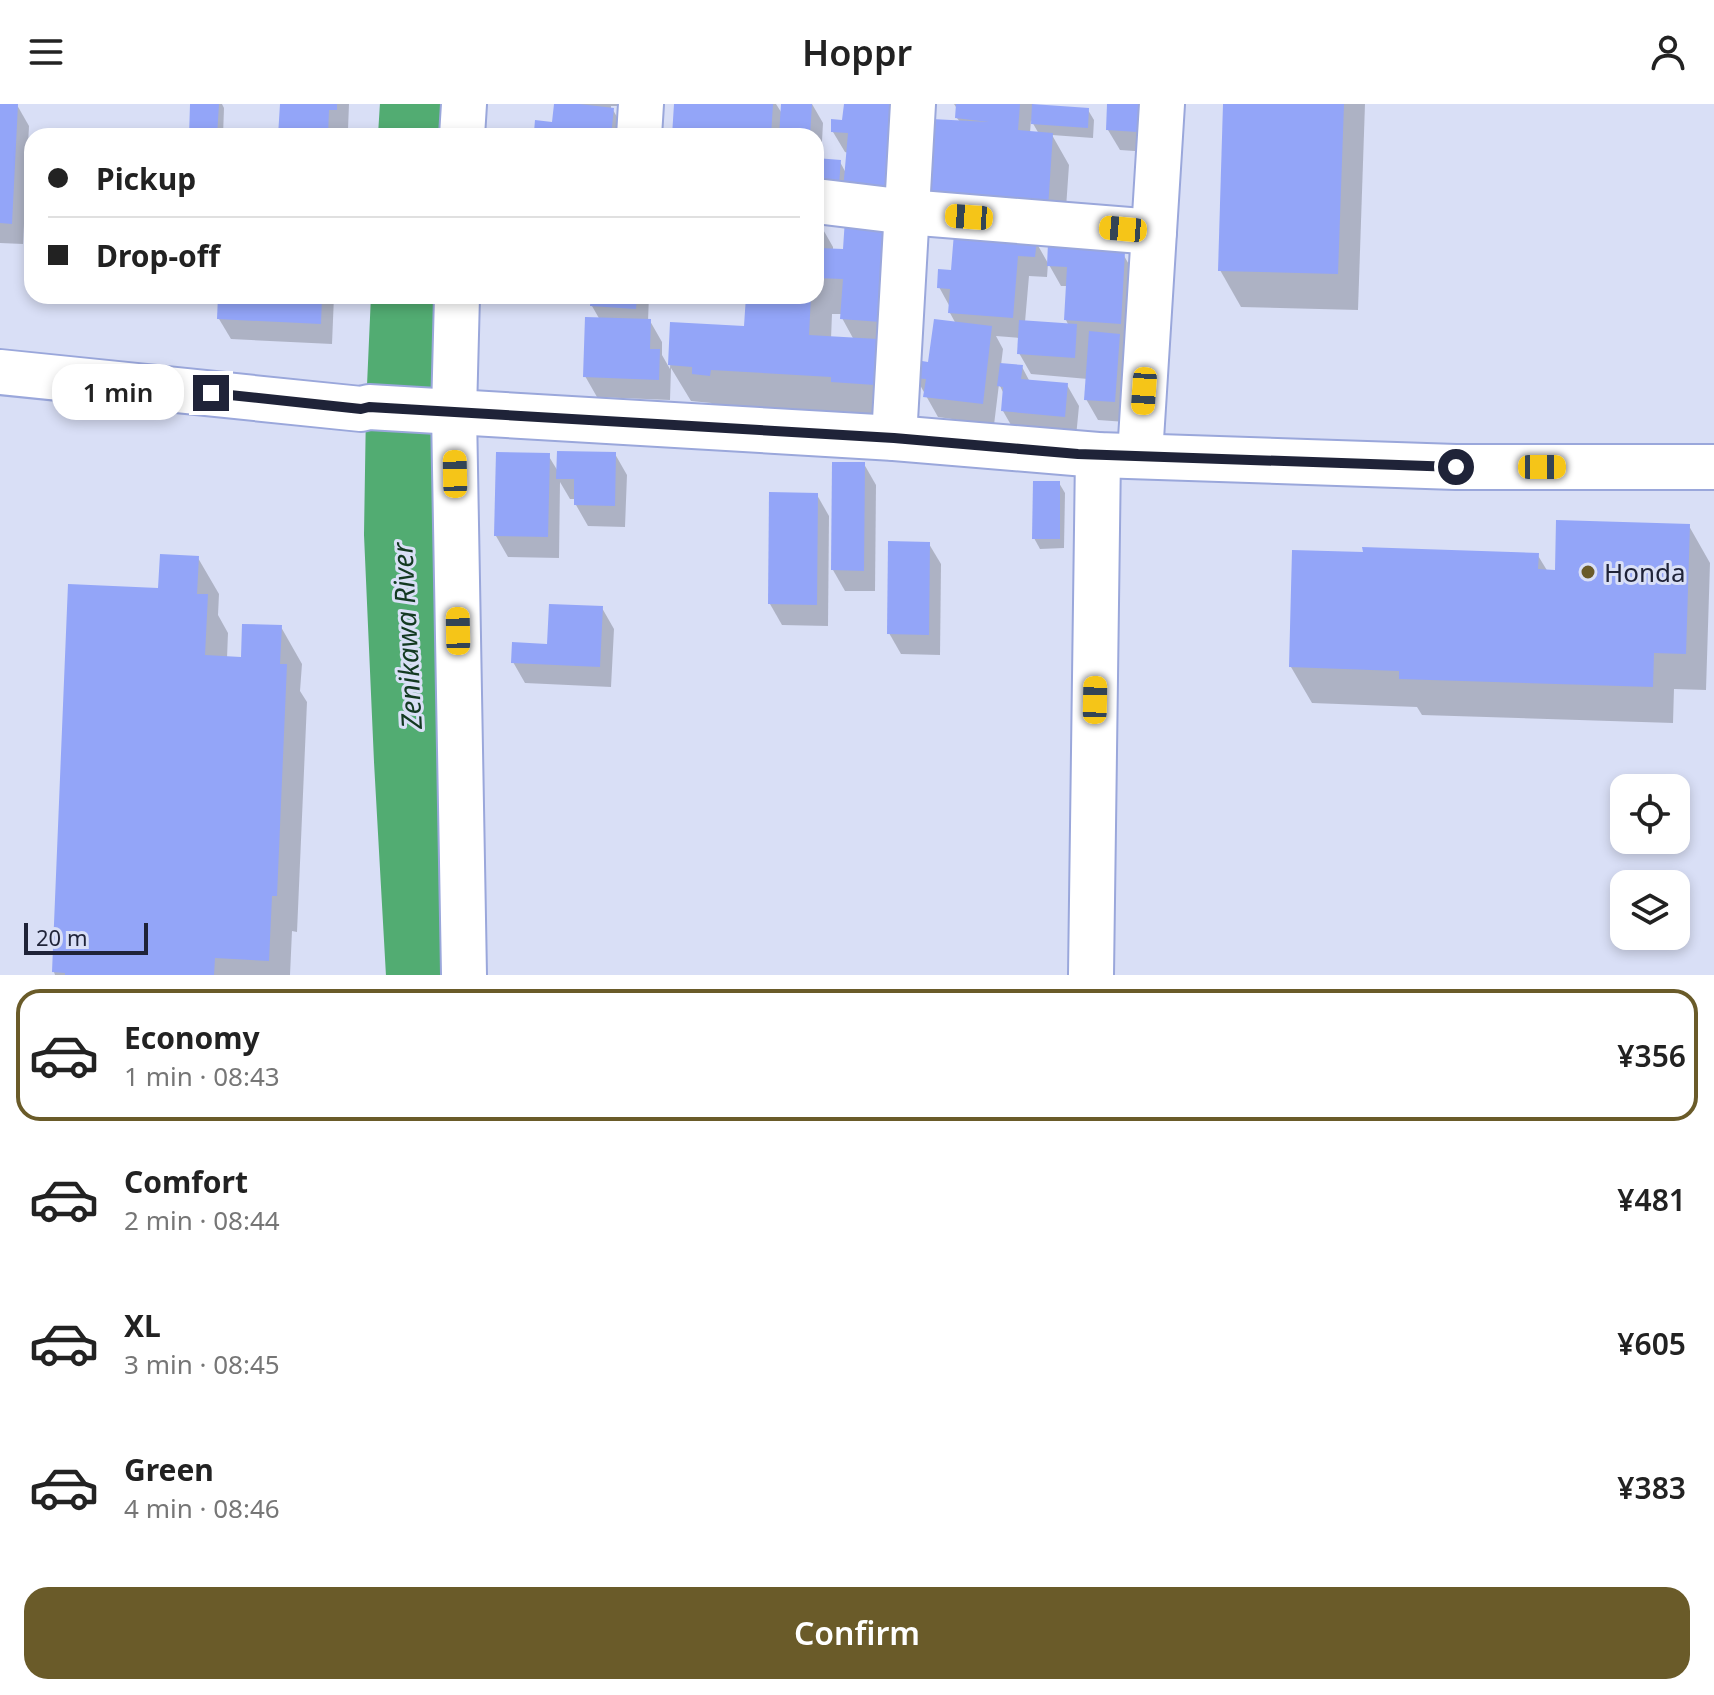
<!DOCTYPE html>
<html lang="en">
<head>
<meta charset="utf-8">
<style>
  :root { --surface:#fff; --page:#f2f2f2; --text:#222; --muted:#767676; --line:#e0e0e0; --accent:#6a5b29 }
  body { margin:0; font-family:"Noto Sans",sans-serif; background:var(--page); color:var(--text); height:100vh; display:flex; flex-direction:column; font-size:30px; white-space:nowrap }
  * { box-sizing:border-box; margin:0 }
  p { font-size:26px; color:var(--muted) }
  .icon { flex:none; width:44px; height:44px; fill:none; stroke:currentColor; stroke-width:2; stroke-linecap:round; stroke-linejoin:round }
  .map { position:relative; height:871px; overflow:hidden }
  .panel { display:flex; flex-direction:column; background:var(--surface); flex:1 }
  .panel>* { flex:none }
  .guide { position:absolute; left:24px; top:24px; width:800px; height:176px; border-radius:24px; box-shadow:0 4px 12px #0003; display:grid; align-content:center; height:176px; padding:0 24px; background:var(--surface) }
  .fabs { position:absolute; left:1610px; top:670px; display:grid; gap:16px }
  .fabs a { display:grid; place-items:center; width:80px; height:80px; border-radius:16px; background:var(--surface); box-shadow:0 4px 12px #0003; font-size:40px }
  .scale { position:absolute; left:24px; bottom:20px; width:124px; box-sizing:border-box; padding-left:8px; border:4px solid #1f2338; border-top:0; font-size:22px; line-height:28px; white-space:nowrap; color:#1f2338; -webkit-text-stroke:6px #d9dff6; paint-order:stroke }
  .end { position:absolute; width:36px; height:36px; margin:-18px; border:10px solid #1f2338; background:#fff; box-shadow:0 0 0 4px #fff }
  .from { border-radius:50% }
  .bubble { position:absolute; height:56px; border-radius:24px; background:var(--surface); box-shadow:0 4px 12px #0003; font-size:26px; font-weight:600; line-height:56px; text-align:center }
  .car { position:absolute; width:24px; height:48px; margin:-24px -12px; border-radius:10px; box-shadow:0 0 6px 2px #0007; background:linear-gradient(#f5c518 24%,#345 0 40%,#f5c518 0 76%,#345 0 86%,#f5c518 0) }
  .guide b { display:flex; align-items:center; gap:28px; height:76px; font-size:30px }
  .guide b+b { border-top:2px solid var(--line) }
  .guide i { width:20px; height:20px; background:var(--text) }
  ul { padding:14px 0 0; list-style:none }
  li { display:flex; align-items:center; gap:24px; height:132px; margin:0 16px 12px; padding:0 8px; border:4px solid transparent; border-radius:24px }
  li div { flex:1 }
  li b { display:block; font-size:30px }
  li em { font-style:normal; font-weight:600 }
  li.current { border-color:var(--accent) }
  li>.icon { width:72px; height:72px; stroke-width:1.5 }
  .primary-button { display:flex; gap:16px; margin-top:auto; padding:16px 24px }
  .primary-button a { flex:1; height:92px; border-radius:24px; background:var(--accent); color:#fff; font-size:32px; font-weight:600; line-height:92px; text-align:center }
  header { display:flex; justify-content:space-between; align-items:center; height:104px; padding:0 24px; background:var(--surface); font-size:36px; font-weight:600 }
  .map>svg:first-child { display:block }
</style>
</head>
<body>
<header><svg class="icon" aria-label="menu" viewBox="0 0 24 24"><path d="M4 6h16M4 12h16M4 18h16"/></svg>Hoppr<svg class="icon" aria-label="person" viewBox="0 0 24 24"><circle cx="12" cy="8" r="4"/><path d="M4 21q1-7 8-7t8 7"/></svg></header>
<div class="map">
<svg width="1714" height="871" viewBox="0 0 1714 871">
  <rect width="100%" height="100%" fill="#d9dff6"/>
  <g fill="#0003" fill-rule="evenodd">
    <polygon points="0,0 17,1 29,22 23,140 0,139"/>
    <polygon points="192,0 222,0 224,4 223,32 191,32"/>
    <polygon points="282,0 349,0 348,26 340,26 340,32 280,32"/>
    <polygon points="556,0 632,0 632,2 611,2 611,6 613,6 625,27 624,32 520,32 535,30 554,21"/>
    <path d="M676,0H776L783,11V0H812L823,19L821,56L840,58L846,69L848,49L845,48L833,28L844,18L846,0L895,317L854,314L851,308L731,302L730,308L715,306L711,299L691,297L671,264L670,296L597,293L585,272L600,216L592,202L593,192H649L648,217H650L662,238V251L670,265L672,220L746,224L748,192H816V113L833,143V147H845L847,117L816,110V32H674ZM832,210H842V214L854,236L831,235Z"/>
    <path d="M954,0H1033L1032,2L1088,6L1094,16L1093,34L1052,31L1069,61L1064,133L960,18L957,14L958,6ZM1031,16L1039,30L1030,29Z"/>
    <polygon points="1109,0 1151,0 1149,48 1120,46 1108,26"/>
    <polygon points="1225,0 1365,0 1358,206 1241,203 1220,166"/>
    <path d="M1036,138L1049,161L1098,143L1101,148L1123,150L1135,171L1132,240H1124L1131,253L1126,318L1098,316L1086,295L1088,275L1031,270L1019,249L1020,234L996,232L1003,245L1001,261L1022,263L1030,278L1067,281L1079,302L1076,333L1015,328L1003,307L1004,290L999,280L994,321L938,313L916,274L930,260L956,220L950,209V203L939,183L952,168ZM1048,159L1061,182H1068L1066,216L1069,222L1025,218L1029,172L1047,173Z"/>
    <polygon points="220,192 334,192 332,240 231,235 219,215"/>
    <polygon points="615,350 627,371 625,423 588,422 576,401 576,395 570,395 560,378 559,454 508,453 496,432 548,351 559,369"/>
    <polygon points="864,360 876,381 875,487 845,487 833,466"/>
    <polygon points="1059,379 1065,389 1064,444 1040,445 1034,434"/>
    <polygon points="817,391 829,412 828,522 782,521 770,500"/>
    <polygon points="1689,422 1710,459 1706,586 1674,585 1673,619 1422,611 1417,603 1312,599 1291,563 1537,450 1548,468 1557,468"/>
    <polygon points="929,440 941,460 940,551 901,550 889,529"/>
    <polygon points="198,454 219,490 218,511 228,529 227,554 243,555 281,523 302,560 300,587 307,598 297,828 292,827 290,871 55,871 54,868 160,486"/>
    <polygon points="602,504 614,525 611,583 525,579 513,558 549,542"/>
  </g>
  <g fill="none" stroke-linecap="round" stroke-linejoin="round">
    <g stroke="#52ac72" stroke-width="74">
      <polyline points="415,32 417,0"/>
      <polyline points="408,192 403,305 401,430 411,657 423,871"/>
    </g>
  </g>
  <g fill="#93a5f8">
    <polygon points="0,0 18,0 12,120 0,119"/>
    <polygon points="190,0 219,0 217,32 189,32"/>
    <polygon points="280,0 337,0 337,6 329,6 328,32 278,32"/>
    <polygon points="554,0 579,0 614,4 611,32 518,32 519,26 534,28 535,16 552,18"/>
    <polygon points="674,0 773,0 771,32 672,32"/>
    <polygon points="781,0 812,0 810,32 779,32"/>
    <polygon points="844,0 897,0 889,101 842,98 848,29 831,28 831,15 842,16"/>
    <polygon points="956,0 1020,0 1018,26 1053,29 1048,104 921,96 932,15 989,18 955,14"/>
    <polygon points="1032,0 1089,4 1088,24 1031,20"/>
    <polygon points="1107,0 1139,0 1138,28 1106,26"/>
    <polygon points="1223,0 1344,0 1338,170 1218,167"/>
    <polygon points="816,54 841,56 838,92 816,90"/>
    <polygon points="845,115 894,117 881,218 840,215 843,175 816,174 816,154 818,154 819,144 843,145"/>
    <polygon points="954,129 1037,136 1035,153 1018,152 1013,214 948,209 950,185 937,184 938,165 951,166"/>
    <polygon points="1048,139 1099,141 1099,146 1125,148 1121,220 1064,216 1067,163 1047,162"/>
    <polygon points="218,192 322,192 321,220 217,215"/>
    <polygon points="591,192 637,192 636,205 590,202"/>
    <polygon points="746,192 811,192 809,231 878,235 875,281 831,278 831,273 711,266 710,272 692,270 692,263 668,261 670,218 744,222"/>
    <polygon points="585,213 651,215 650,245 660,245 659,276 583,273"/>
    <polygon points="934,215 992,222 983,300 923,293 926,275 914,274 916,256 928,258"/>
    <polygon points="1019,216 1077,220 1075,254 1017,250"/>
    <polygon points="1089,227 1120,230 1115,298 1084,296"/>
    <polygon points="1000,259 1023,261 1021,275 1068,279 1065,313 1001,307 1003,283 997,282"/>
    <polygon points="557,347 616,348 615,402 574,401 574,375 556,375"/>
    <polygon points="496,348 550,349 548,433 494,432"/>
    <polygon points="832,358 865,358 864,467 831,466"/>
    <polygon points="1033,377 1060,377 1060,435 1032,435"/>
    <polygon points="769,388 818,389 817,501 768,500"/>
    <polygon points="1556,416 1690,420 1686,550 1654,549 1653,583 1399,575 1399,567 1289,563 1292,446 1363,448 1362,443 1539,449 1538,465 1555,466"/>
    <polygon points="888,437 930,438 929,531 887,530"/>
    <polygon points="160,450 199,452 197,490 208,490 205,551 241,553 242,520 282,521 280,560 287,560 277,792 272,792 269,857 215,854 214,871 65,871 65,869 52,868 68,480 158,484"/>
    <polygon points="549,500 603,502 600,563 511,559 512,538 547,540"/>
  </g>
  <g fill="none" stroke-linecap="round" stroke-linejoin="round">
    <g stroke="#9aa7db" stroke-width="48">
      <g id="minor">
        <polyline points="462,32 464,0"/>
        <polyline points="639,32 641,0"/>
        <polyline points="816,97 907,108 1154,128"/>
        <polyline points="457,192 454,308 464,871"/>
        <polyline points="0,268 361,305 369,303 894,334 1098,351 1456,363 1714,363"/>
        <polyline points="894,334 913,0"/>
        <polyline points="1140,351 1162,0"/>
        <polyline points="1091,871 1098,351"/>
      </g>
    </g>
    <use href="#minor" stroke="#fff" stroke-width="44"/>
  </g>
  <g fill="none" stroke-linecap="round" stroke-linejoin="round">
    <polyline stroke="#1f2338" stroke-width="10" points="211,289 361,305 369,303 894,334 1078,350 1456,363"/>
  </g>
  <circle fill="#6a5b29" stroke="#d9dff6" stroke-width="3" cx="1588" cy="468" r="8"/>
  <g text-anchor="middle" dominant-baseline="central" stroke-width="6" stroke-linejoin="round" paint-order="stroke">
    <g font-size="26" fill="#1f2338" stroke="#d9dff6" text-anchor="start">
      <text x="1604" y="468">Honda</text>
    </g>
    <g font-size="28" font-style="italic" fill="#133921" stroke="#d9dff6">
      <text transform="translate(406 532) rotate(-93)">Zenikawa River</text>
    </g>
  </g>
</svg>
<div class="fabs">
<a><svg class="icon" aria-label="locate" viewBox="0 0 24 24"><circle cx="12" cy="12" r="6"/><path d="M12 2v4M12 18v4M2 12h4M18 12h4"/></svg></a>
<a><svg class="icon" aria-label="layers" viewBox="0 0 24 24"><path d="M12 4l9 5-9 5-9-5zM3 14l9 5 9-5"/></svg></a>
</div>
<div class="scale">20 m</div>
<i class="end from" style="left:1456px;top:363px"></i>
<i class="end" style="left:211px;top:289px"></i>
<div class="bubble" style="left:52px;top:260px;width:132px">1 min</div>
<i class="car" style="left:969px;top:113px;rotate:274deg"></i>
<i class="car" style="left:1123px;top:125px;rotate:275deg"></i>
<i class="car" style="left:1144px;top:287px;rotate:184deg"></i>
<i class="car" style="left:1542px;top:363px;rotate:90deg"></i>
<i class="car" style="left:455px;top:370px;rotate:359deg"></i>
<i class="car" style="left:458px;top:527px;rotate:359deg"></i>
<i class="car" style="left:1095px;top:596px;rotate:1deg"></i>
<div class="guide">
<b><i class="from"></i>Pickup</b>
<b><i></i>Drop-off</b>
</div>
</div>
<section class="panel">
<ul>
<li class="current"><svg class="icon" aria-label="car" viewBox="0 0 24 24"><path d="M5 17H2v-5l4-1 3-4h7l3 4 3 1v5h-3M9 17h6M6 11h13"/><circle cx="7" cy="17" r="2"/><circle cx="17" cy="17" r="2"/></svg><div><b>Economy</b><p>1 min · 08:43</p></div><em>¥356</em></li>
<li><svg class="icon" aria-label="car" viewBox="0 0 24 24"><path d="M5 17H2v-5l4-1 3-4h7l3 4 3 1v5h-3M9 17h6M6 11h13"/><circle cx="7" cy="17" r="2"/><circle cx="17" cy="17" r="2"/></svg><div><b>Comfort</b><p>2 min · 08:44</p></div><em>¥481</em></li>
<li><svg class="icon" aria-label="car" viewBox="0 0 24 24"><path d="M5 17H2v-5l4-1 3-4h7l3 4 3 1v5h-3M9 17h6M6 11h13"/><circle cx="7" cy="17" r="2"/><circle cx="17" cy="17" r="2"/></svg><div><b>XL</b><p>3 min · 08:45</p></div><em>¥605</em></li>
<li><svg class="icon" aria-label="car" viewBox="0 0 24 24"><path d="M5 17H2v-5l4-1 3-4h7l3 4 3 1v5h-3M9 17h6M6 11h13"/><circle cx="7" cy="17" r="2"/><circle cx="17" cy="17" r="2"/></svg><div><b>Green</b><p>4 min · 08:46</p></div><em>¥383</em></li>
</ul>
<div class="primary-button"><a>Confirm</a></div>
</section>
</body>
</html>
